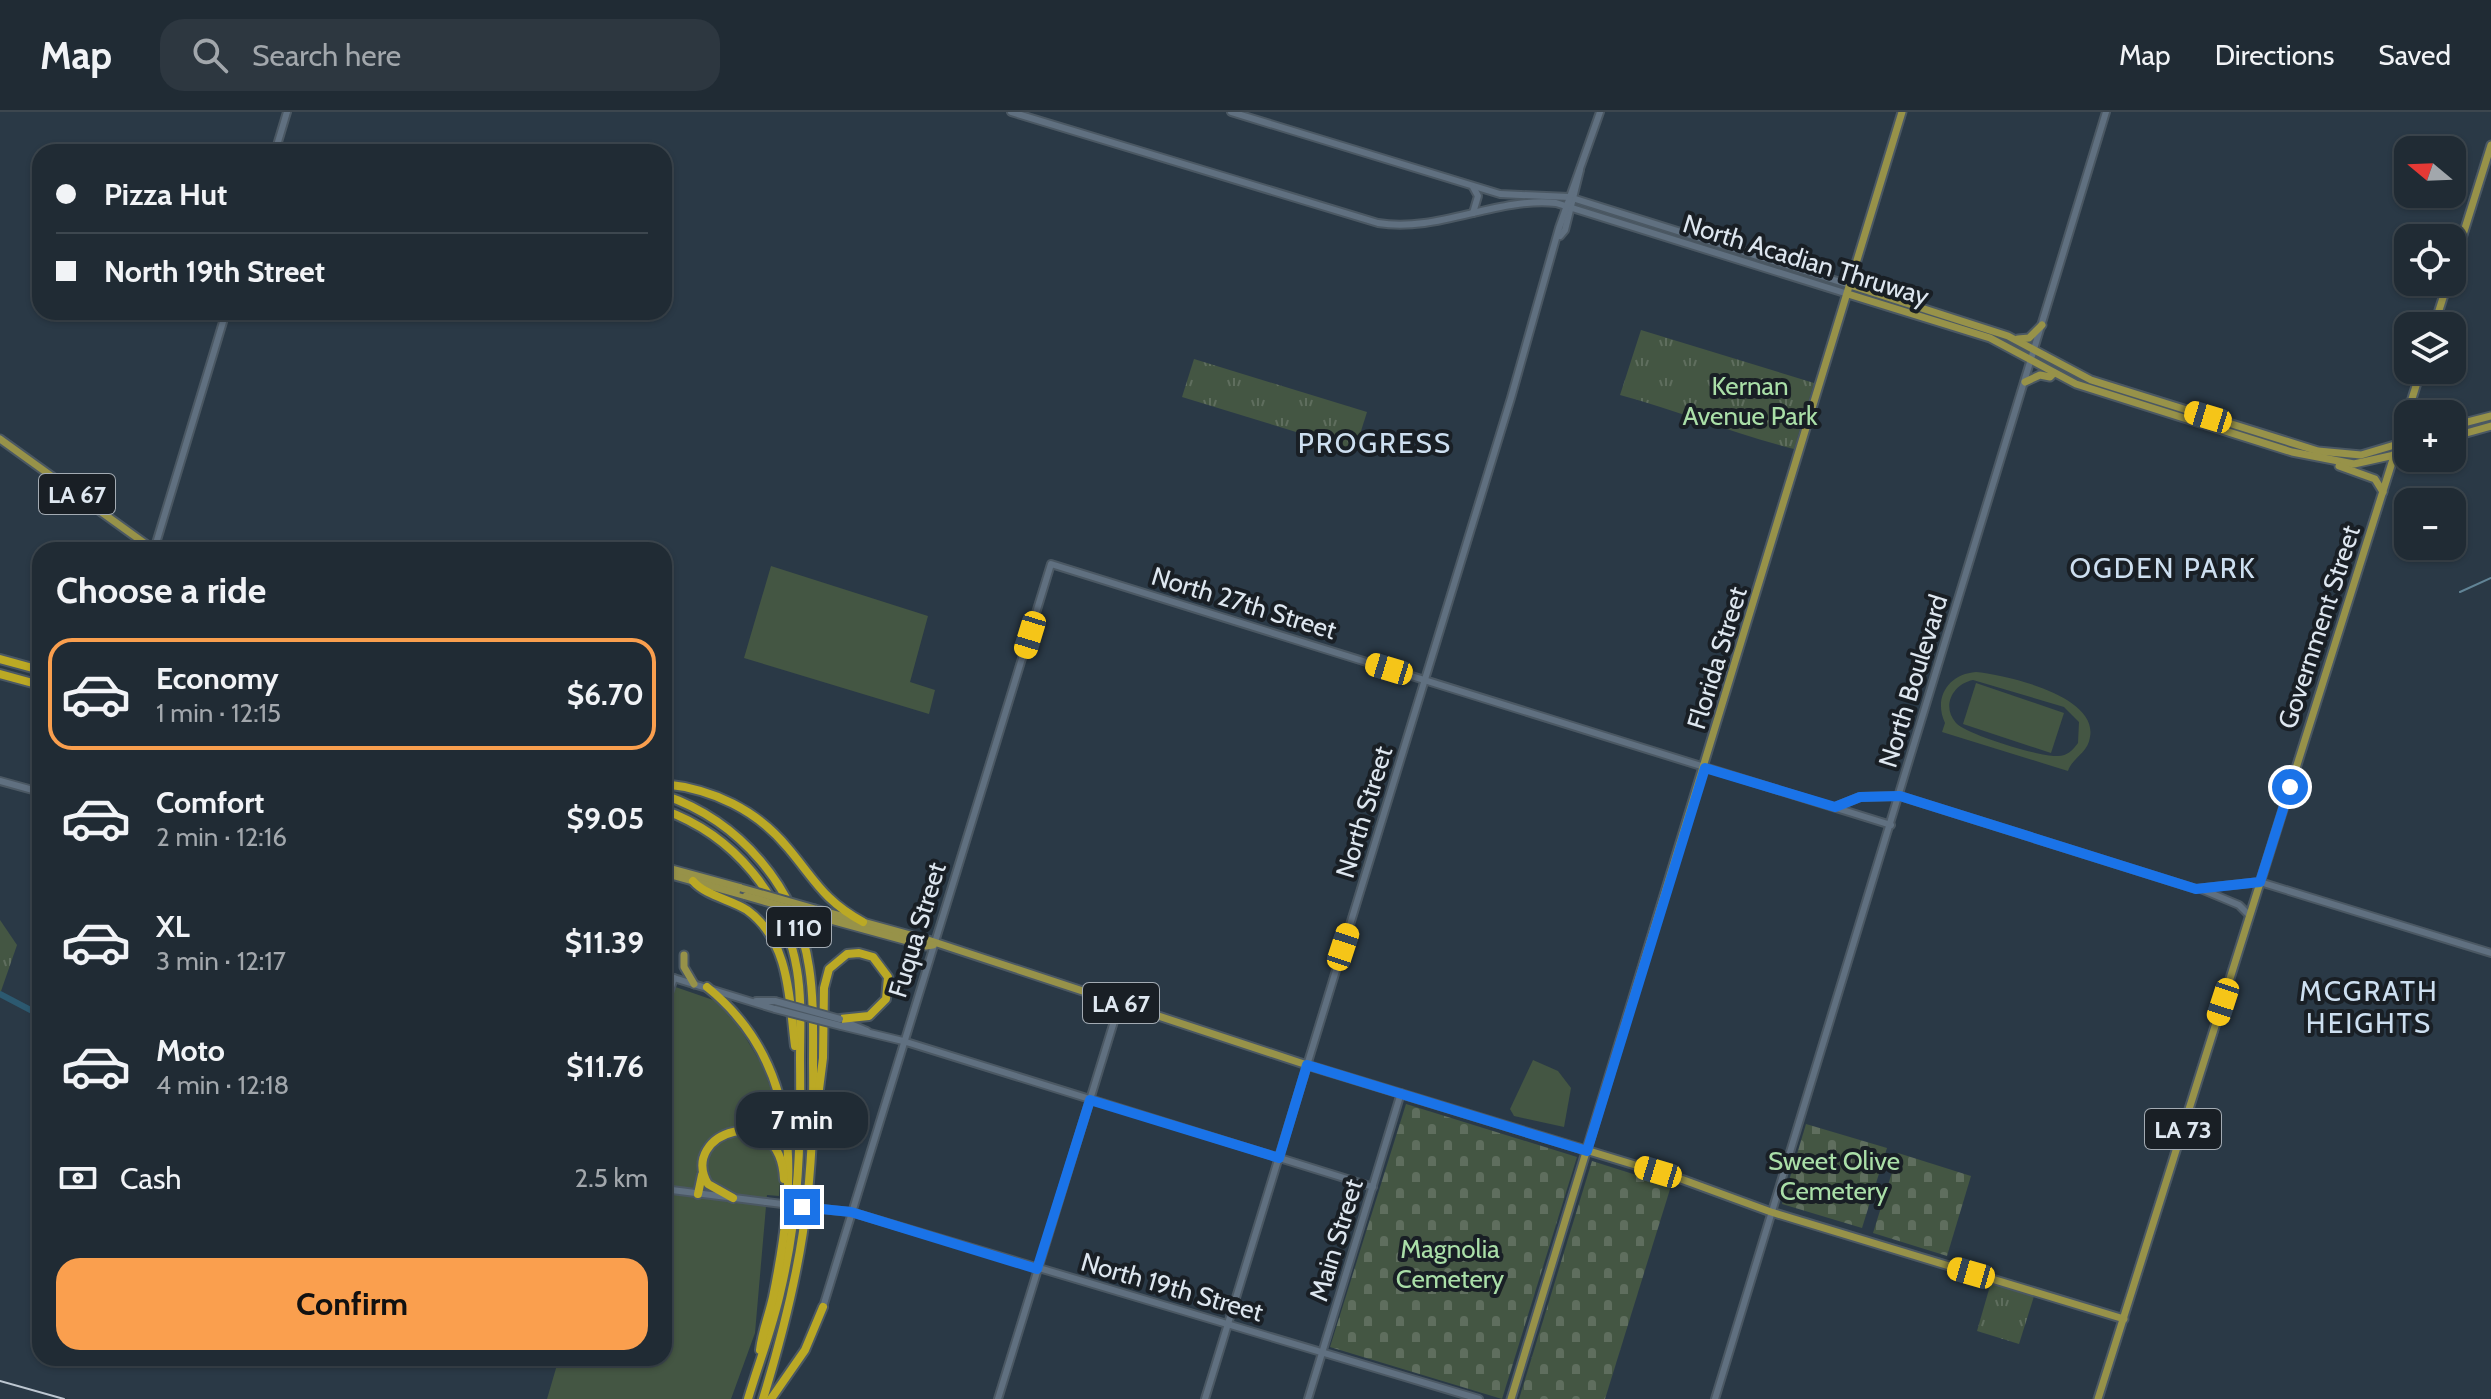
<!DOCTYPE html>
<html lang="en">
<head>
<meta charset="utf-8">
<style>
  :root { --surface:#202b34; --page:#2d3740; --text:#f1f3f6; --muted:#a2a7ac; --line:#3d474f; --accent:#fa9f4e }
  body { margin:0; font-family:Cabin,sans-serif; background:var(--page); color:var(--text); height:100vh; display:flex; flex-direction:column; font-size:30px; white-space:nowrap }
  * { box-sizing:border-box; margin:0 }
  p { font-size:26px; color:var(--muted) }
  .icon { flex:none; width:44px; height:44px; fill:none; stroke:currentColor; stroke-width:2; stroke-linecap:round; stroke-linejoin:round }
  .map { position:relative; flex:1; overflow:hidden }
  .panel { position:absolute; left:32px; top:430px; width:640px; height:824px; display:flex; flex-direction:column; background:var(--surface); border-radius:24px; box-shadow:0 2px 6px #0004,0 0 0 2px var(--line) }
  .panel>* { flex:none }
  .hud { position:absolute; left:32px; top:32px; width:640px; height:176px; border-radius:24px; box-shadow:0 2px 6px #0004,0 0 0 2px var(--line); display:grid; align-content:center; height:176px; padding:0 24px; background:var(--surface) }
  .needle { width:52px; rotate:289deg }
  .fabs { position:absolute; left:2394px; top:24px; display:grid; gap:16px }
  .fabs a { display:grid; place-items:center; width:72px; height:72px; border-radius:16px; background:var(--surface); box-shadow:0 2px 6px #0004,0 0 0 2px var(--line); font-size:40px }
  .end { position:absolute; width:36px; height:36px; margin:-18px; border:10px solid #1a73e8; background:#fff; box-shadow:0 0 0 4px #fff }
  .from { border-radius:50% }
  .bubble { position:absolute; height:56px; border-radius:24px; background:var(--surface); box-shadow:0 2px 6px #0004,0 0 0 2px var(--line); font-size:26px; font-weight:700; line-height:56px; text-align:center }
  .car { position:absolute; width:24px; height:48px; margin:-24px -12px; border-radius:10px; box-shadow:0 0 6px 2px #0007; background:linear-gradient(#f5c518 24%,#345 0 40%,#f5c518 0 76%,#345 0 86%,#f5c518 0) }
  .hud b { display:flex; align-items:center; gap:28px; height:76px; font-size:30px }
  .hud b+b { border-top:2px solid var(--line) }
  .hud i { width:20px; height:20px; background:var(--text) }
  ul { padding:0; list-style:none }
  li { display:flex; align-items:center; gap:24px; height:112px; margin:0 16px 12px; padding:0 8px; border:4px solid transparent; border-radius:24px }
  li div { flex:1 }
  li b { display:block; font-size:30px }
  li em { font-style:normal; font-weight:700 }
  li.on { border-color:var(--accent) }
  li>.icon { width:72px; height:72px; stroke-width:1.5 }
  h2 { padding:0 24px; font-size:36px; line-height:96px }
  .pay { display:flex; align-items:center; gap:20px; height:88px; padding:0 24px; font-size:30px }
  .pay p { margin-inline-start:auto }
  .cta { display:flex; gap:16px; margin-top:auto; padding:16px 24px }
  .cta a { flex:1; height:92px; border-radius:24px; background:var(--accent); color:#111; font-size:32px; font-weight:700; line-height:92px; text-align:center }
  header { display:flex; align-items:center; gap:48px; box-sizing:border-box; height:112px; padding:0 40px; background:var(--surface); border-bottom:2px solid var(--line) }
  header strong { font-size:38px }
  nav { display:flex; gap:44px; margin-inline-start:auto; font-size:28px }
  .search { width:560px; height:72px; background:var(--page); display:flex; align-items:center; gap:20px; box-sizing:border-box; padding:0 28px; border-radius:24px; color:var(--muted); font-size:30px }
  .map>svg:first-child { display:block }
</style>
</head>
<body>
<header>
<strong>Map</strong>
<div class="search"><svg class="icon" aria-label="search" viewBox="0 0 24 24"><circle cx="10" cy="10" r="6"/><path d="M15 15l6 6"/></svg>Search here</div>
<nav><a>Map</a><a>Directions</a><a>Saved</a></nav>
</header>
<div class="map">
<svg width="2491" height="1287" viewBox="0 0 2491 1287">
  <defs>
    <pattern id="cemetery-stones" width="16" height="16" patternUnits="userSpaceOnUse" patternTransform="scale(2)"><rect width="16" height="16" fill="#445643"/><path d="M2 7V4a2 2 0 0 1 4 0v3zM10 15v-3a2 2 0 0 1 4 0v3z" fill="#5f6e5e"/></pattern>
    <pattern id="park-tufts" width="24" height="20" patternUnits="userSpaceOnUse" patternTransform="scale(2)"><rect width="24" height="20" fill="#445643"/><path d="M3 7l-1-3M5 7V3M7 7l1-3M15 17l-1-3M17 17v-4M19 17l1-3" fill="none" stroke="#5f6e5e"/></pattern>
  </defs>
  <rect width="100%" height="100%" fill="#2a3946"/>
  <g fill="url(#cemetery-stones)">
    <polygon points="1406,992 1577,1045 1502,1287 1330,1235"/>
    <polygon points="1806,1012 1887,1036 1862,1116 1782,1092"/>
    <polygon points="1898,1041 1971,1064 1947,1144 1873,1121"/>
    <polygon points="1592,1049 1671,1074 1605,1287 1519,1287"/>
  </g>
  <g fill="url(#park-tufts)">
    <path d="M1641,218L1814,271L1794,337C1735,322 1679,299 1620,283Z"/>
    <polygon points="1194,247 1367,300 1355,338 1182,285"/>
    <polygon points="0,808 17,833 0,882"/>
    <polygon points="1992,1167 2035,1181 2019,1232 1977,1219"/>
  </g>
  <g fill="#445643" fill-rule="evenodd">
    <polygon points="771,454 928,504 910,570 935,578 929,602 744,546"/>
    <path d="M1976,560C2007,563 2098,584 2090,625C2088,641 2072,646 2068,659L1942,620L1945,611C1933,585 1949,562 1976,560ZM1973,568L2064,595L2079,610L2078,631C2073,638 2067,644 2058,644C2043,646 1965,622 1956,611C1941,594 1953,572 1973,568Z"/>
    <polygon points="1976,571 2064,601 2051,641 1963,612"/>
    <polygon points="664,871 716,889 733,905 761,951 784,1011 779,1084 767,1083 755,1221 731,1287 547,1287 559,1246 664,1246"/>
    <polygon points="1533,948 1558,959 1571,976 1564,1015 1514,1004 1510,997"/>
  </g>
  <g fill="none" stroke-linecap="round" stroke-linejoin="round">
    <polyline stroke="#618496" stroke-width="2" points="2460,480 2491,466"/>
    <polyline stroke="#2c5970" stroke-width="6" points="0,882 40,903"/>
    <g stroke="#4b5863" stroke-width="10">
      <g id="minor">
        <path d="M1011,0L1378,111C1438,121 1495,85 1556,91L1848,182"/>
        <polyline points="1231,0 1500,82 1569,85 1850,173"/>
        <polyline points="275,40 287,0"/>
        <polyline points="1473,75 1478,84 1473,101"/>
        <polyline points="1560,124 1565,118 1580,58"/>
        <polyline points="154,438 226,200"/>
        <polyline points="0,669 40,680"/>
        <polyline points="1835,695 1860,685 1900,684 2196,777 2260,770 2491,841"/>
        <polyline points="2203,778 2239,793 2249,803"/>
        <polyline points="664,863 775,897"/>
        <polyline points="756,889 775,889"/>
        <polyline points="664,896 674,866"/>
        <polyline points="841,908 867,919"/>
        <polyline points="841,914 903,929 1373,1075"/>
        <polyline points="664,1077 766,1090"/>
        <polyline points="831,1098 851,1100 1479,1287"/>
        <polyline points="823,1195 1051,452 1891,713"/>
        <polyline points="998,1287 1120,890"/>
        <polyline points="1205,1287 1511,286 1559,116 1600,0"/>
        <polyline points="1308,1287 1401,981"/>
        <polyline points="1715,1287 2106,0"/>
      </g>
    </g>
    <g stroke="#4b5863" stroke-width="11">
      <g id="major">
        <polyline points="2452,158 2491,33"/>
        <polyline points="1850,173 2008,224 2091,268 2318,339 2361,343 2408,329"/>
        <polyline points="1848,182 1990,226 2076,272 2292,340 2354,352 2408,340"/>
        <polyline points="2434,214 2448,170"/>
        <polyline points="2018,227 2029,226 2042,213"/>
        <polyline points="2025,270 2040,263 2050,265 2054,261"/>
        <polyline points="2452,314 2491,304"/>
        <polyline points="2452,325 2491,314"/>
        <polyline points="0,327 154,438"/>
        <polyline points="2339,354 2375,367 2383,380"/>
        <polyline points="664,755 741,776"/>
        <polyline points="664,761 746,784"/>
        <polyline points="815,797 928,828 1307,953 1681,1067 1771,1100 2124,1207"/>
        <polyline points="820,805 926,834 933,833"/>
        <polyline points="684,843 684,855 694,872"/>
        <polyline points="1511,1287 1902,0"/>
        <polyline points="2098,1287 2421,258"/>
      </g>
    </g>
    <g stroke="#4b5863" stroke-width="12">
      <g id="highway">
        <polyline points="0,547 40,558"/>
        <polyline points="0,562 40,573"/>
        <path d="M664,672C713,677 757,698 788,736C815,768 824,789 863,810"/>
        <path d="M664,683C740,709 797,775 809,855C814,887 813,920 813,952C815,1080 800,1166 763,1287"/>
        <path d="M664,698C734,723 785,785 797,858C802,887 800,919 800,949C801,1026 799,1101 781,1177C773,1215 759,1250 748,1287"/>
        <path d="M693,769C706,784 730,787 747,798C790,829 789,887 795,934"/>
        <path d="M707,875C806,955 796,1072 773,1185C769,1203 762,1220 760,1238"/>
        <polyline points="817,993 823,946 824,876 829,857 847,842 859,841 873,845 888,865 886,887 869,904 840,907"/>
        <polyline points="698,1082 702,1063"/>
        <path d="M733,1086L708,1072C678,1021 780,986 784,1067"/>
        <polyline points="771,1287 805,1238 823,1195"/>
      </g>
    </g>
    <use href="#minor" stroke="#607080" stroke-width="6"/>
    <use href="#major" stroke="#979249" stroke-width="7"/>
    <use href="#highway" stroke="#bba925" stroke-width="8"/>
    <polyline stroke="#bdc7d1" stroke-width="2" points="0,1269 64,1287"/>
    <g stroke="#4b5863" stroke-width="10" stroke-linecap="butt">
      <g id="minor-bridge">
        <polyline points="775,889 840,907"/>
        <polyline points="775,897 841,914"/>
        <polyline points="766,1090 831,1098"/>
      </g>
    </g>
    <g stroke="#4b5863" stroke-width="11" stroke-linecap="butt">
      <g id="major-bridge">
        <polyline points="741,776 815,797"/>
        <polyline points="746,784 820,805"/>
      </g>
    </g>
    <use href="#minor-bridge" stroke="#607080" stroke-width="6"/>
    <use href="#major-bridge" stroke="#979249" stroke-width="7"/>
  </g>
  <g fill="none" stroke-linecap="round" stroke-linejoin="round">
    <polyline stroke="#1a73e8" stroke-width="10" points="802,1095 851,1100 1037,1157 1090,988 1279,1046 1307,953 1587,1039 1705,656 1835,695 1860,685 1900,684 2196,777 2260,770 2290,675"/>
  </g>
  <g text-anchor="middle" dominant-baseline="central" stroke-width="8" stroke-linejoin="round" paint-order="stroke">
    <g fill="#191f25" stroke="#a3abb3" stroke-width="2">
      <rect x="39" y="362" width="76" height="40" rx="6"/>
      <rect x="767" y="795" width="64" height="40" rx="6"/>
      <rect x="1083" y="871" width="76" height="40" rx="6"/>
      <rect x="2145" y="997" width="76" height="40" rx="6"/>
    </g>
    <g font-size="24" font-weight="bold" fill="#dee7f0">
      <text x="77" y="382">LA 67</text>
      <text x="799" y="815">I 110</text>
      <text x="1121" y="891">LA 67</text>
      <text x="2183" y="1017">LA 73</text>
    </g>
    <g font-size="26" fill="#dee7f0" stroke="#191f25">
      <text transform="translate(1806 148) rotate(17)">North Acadian Thruway</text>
      <text transform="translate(1244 491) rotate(17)">North 27th Street</text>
      <text transform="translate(2319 515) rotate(-72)">Government Street</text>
      <text transform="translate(1717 546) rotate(-73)">Florida Street</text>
      <text transform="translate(1913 569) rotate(-73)">North Boulevard</text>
      <text transform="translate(1364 700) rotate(-73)">North Street</text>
      <text transform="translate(917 818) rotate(-73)">Fuqua Street</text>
      <text transform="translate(1336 1128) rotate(-73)">Main Street</text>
      <text transform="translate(1172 1175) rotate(16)">North 19th Street</text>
    </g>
    <g font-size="26" fill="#aadfa8" stroke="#191f25">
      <text x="1750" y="274">Kernan<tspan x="1750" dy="30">Avenue Park</tspan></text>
      <text x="1834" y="1049">Sweet Olive<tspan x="1834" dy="30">Cemetery</tspan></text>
      <text x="1450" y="1137">Magnolia<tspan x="1450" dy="30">Cemetery</tspan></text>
    </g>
    <g font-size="28" letter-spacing="2" fill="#cddff0" stroke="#191f25">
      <text x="1375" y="331">PROGRESS</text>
      <text x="2163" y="456">OGDEN PARK</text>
      <text x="2369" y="879">MCGRATH<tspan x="2369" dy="32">HEIGHTS</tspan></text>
    </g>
  </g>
</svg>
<div class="fabs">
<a><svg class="needle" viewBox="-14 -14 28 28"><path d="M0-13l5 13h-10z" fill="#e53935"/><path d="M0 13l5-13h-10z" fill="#a2a7ac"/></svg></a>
<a><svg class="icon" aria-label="locate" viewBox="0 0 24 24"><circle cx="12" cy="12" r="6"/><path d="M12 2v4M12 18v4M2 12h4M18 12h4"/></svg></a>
<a><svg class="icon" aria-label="layers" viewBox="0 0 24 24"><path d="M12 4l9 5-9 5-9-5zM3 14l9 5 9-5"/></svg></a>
<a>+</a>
<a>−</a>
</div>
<i class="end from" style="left:2290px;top:675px"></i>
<i class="end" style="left:802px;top:1095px"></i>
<div class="bubble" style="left:736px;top:980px;width:132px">7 min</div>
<i class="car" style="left:2208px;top:305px;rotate:287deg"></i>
<i class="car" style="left:1030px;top:523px;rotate:197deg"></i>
<i class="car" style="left:1389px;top:557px;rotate:287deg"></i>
<i class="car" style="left:1343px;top:835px;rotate:18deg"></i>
<i class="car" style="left:2223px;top:890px;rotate:198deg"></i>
<i class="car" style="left:1658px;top:1060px;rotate:287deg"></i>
<i class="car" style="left:1971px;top:1161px;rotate:286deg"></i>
<div class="hud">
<b><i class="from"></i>Pizza Hut</b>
<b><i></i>North 19th Street</b>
</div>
<section class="panel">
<h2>Choose a ride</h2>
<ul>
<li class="on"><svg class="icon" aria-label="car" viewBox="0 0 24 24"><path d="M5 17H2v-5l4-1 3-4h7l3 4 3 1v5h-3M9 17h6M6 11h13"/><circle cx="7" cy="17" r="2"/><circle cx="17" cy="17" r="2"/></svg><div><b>Economy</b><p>1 min · 12:15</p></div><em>$6.70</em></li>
<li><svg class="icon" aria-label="car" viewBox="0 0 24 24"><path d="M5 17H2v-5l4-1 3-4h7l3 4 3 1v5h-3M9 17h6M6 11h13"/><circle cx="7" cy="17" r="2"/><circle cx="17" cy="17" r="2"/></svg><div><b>Comfort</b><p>2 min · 12:16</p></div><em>$9.05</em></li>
<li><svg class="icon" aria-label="car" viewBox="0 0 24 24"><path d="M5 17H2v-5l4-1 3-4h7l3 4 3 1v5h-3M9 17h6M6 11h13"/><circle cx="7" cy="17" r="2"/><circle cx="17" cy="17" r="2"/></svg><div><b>XL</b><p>3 min · 12:17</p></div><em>$11.39</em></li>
<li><svg class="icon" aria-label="car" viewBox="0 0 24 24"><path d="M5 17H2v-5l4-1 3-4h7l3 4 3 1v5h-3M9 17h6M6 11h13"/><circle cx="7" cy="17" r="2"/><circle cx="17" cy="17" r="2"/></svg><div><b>Moto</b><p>4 min · 12:18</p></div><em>$11.76</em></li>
</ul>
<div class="pay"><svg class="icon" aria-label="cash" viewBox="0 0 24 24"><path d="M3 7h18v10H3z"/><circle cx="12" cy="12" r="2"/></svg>Cash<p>2.5 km</p></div>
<div class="cta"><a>Confirm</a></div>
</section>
</div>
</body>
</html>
